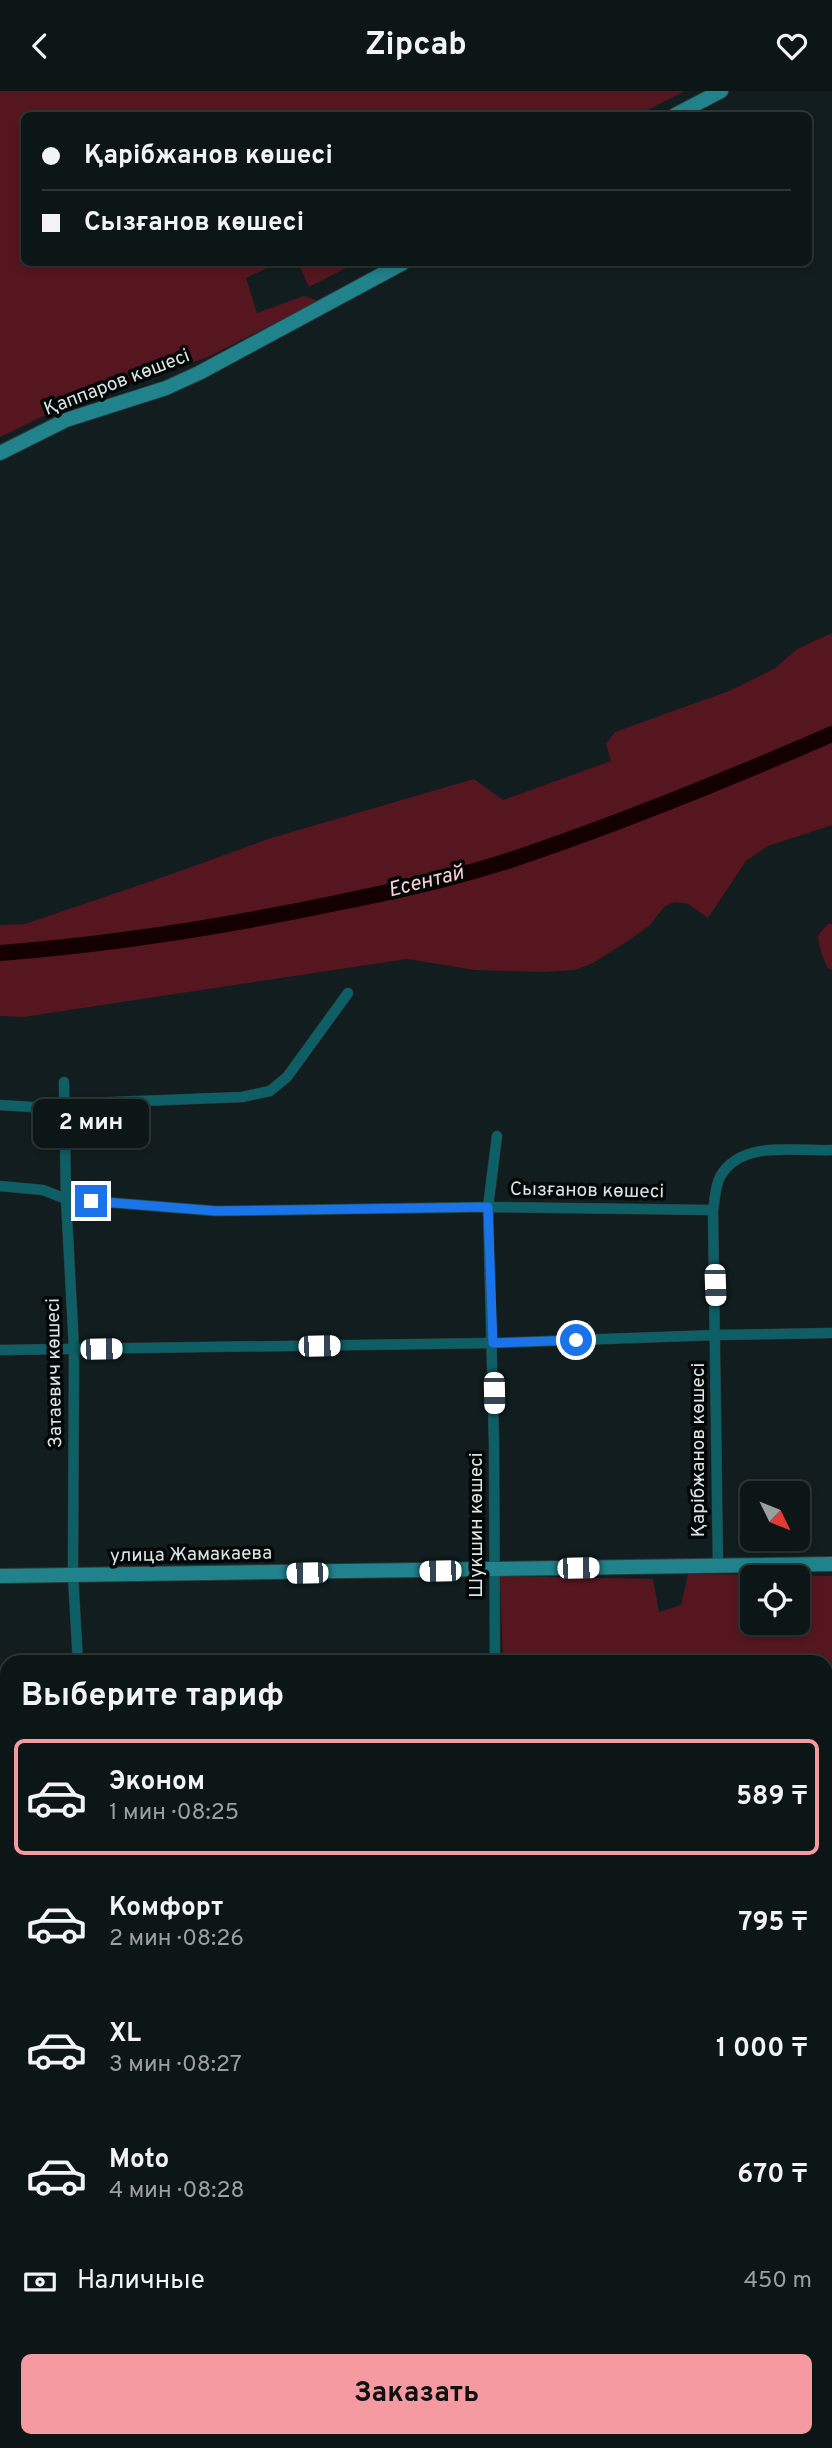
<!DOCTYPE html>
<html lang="ru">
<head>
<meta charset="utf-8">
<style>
  :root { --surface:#0d1616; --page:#1b2323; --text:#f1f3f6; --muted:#9a9fa1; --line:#2d3535; --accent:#f49aa0 }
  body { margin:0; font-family:Overpass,sans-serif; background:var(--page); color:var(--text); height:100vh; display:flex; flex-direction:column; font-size:26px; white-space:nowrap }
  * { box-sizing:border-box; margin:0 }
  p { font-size:23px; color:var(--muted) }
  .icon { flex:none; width:38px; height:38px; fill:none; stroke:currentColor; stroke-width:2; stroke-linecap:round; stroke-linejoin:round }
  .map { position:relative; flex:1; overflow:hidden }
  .drawer { position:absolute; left:0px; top:1564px; width:833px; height:793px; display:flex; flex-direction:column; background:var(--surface); border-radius:21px 21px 0 0; box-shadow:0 4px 10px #0003,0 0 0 2px var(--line) }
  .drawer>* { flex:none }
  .guide { position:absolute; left:21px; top:21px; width:791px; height:154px; border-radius:10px; box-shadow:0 4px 10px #0003,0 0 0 2px var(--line); display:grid; align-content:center; height:154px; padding:0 21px; background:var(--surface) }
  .needle { width:46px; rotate:133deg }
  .buttons { position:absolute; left:740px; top:1390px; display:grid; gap:14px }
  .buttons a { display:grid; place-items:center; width:70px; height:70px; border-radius:10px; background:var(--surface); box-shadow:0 4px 10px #0003,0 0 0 2px var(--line); font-size:35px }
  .end { position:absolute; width:32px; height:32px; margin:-16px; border:9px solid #1a73e8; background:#fff; box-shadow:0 0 0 4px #fff }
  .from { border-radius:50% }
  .bubble { position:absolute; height:49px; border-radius:10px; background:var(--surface); box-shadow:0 4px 10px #0003,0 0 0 2px var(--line); font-size:23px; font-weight:700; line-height:49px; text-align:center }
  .car { position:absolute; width:21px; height:42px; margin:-21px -10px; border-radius:9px; box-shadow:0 0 5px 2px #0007; background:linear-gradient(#fff 24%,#345 0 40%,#fff 0 76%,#345 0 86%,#fff 0) }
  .guide b { display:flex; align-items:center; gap:24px; height:66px; font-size:26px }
  .guide b+b { border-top:2px solid var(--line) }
  .guide i { width:18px; height:18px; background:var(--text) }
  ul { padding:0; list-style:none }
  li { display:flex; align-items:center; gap:21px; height:116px; margin:0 14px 10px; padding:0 7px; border:4px solid transparent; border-radius:10px }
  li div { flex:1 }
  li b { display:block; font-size:26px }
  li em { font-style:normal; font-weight:700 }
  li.selected { border-color:var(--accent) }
  li>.icon { width:63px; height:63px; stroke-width:1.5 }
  h2 { padding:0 21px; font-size:32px; line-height:84px }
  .pay { display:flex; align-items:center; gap:18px; height:77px; padding:0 21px; font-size:26px }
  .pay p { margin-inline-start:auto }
  .button { display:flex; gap:14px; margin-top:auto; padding:14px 21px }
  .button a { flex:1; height:80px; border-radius:10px; background:var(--accent); color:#111; font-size:28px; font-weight:700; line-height:80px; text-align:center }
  header { display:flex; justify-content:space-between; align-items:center; height:91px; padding:0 21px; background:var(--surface); font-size:32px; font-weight:700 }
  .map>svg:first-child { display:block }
</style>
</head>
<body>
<header><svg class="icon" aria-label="back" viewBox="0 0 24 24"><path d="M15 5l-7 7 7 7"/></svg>Zipcab<svg class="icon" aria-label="heart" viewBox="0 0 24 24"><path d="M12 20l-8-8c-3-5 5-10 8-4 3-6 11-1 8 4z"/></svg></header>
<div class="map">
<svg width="832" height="2357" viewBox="0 0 832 2357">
  <rect width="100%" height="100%" fill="#111d1e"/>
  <g fill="#55161f" fill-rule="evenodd">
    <polygon points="0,0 685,0 638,24 24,24 24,172 278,172 246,187 257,222 304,205 318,210 208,266 131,292 98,299 0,346"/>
    <polygon points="298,172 356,172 309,196"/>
    <polygon points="832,542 832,734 768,755 746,770 708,827 688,813 674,811 664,816 649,835 623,853 593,872 575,879 544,881 475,879 407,868 23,926 0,925 0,834 25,833 166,785 271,747 474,688 503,709 611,670 606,653 615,641 729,600 774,578 797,558"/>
    <path d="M828,833H832V879L828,877C823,868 818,854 818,844Z"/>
    <path d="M688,1483L832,1485V1810H826V1572L503,1571L500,1485L653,1488L659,1521L681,1514ZM752,1486H798V1531H752Z"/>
    <rect x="826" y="1875" width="6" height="132"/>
    <polygon points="826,2327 832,2327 832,2357 634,2357 636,2350 826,2350"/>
  </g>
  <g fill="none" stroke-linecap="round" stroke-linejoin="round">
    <path stroke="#150001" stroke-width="16" d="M0,862C115,853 228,835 341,811C405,798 469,784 531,762C633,727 733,686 832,643"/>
    <g stroke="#2d393a" stroke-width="11">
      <g id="street">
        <polyline points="64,991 66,1108 74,1258 73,1484 78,1572"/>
        <polyline points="64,1013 242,1006 270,1000 287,986 348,902"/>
        <polyline points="0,1014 65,1018"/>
        <polyline points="0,1095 43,1099 66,1108 216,1120 488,1116 713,1119"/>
        <polyline points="0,1259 493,1252 716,1244 832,1242"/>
        <path d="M718,1475L713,1119C715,1109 715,1095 720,1086C741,1048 796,1061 832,1059"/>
        <polyline points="495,1572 494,1353 488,1116 497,1045"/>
        <polyline points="0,1655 7,1655"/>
        <polyline points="0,1863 7,1863"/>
        <polyline points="826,1864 832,1864"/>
        <polyline points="826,2058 832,2058"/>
        <polyline points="0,2213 7,2214"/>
        <polyline points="826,2293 832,2293"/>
      </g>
    </g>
    <g stroke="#2d393a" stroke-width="16">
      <g id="secondary">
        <polyline points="675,24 721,0"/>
        <polyline points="0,362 66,329 166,297 199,282 403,172"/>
        <polyline points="0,1485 832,1473"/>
        <polyline points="0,2176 7,2181"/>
        <polyline points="259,2357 261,2350"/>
      </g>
    </g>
    <use href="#street" stroke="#0e5f65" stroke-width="10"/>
    <use href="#secondary" stroke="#20828a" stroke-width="14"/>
  </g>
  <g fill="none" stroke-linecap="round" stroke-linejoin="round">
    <polyline stroke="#1a73e8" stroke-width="9" points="91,1110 216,1120 488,1116 493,1252 576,1249"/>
  </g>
  <g text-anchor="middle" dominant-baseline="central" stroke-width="7" stroke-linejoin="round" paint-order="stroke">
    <g font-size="19" fill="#dce5e5" stroke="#030707">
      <text transform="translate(117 292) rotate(-21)">Қаппаров көшесі</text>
      <text transform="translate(587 1100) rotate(1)">Сызғанов көшесі</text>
      <text transform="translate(55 1282) rotate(-91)">Затаевич көшесі</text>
      <text transform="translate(699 1359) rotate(-90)">Қарібжанов көшесі</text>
      <text transform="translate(477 1434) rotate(-90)">Шукшин көшесі</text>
      <text transform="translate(191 1464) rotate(-1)">улица Жамакаева</text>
    </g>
    <g font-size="21" font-style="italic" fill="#fdd0d1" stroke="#030707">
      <text transform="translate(426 791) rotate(-14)">Есентай</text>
    </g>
  </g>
</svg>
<div class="buttons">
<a><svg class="needle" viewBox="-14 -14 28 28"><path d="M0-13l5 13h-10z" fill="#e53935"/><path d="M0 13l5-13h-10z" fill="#9a9fa1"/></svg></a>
<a><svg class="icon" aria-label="locate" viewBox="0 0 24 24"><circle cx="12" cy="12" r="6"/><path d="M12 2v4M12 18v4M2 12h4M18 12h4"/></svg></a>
</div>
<i class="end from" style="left:576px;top:1249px"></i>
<i class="end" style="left:91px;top:1110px"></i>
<div class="bubble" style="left:33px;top:1008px;width:116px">2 мин</div>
<i class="car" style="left:715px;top:1194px;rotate:178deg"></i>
<i class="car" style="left:319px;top:1255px;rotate:89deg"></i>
<i class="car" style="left:101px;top:1258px;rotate:89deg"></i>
<i class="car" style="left:494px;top:1302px;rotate:179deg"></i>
<i class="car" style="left:578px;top:1477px;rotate:89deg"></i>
<i class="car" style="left:440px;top:1480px;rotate:269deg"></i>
<i class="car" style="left:307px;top:1482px;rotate:269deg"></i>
<div class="guide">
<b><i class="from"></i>Қарібжанов көшесі</b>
<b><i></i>Сызғанов көшесі</b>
</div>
<section class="drawer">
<h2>Выберите тариф</h2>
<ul>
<li class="selected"><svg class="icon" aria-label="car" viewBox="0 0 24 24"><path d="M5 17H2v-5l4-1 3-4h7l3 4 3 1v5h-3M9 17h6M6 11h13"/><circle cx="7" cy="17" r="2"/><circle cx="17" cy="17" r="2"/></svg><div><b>Эконом</b><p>1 мин · 08:25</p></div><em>589 ₸</em></li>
<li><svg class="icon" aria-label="car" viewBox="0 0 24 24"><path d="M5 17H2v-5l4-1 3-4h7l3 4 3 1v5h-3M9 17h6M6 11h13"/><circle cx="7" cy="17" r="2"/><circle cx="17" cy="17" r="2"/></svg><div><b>Комфорт</b><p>2 мин · 08:26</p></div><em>795 ₸</em></li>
<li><svg class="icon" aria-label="car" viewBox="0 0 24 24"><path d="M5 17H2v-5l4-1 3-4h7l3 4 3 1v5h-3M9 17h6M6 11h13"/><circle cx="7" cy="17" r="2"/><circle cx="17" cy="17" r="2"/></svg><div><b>XL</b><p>3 мин · 08:27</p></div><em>1 000 ₸</em></li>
<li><svg class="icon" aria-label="car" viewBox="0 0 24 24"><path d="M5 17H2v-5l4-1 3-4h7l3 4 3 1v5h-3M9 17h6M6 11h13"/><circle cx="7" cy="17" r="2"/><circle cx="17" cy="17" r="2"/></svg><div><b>Moto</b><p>4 мин · 08:28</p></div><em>670 ₸</em></li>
</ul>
<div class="pay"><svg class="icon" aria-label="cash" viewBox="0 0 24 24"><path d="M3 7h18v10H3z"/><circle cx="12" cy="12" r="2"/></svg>Наличные<p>450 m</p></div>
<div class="button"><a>Заказать</a></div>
</section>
</div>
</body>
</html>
